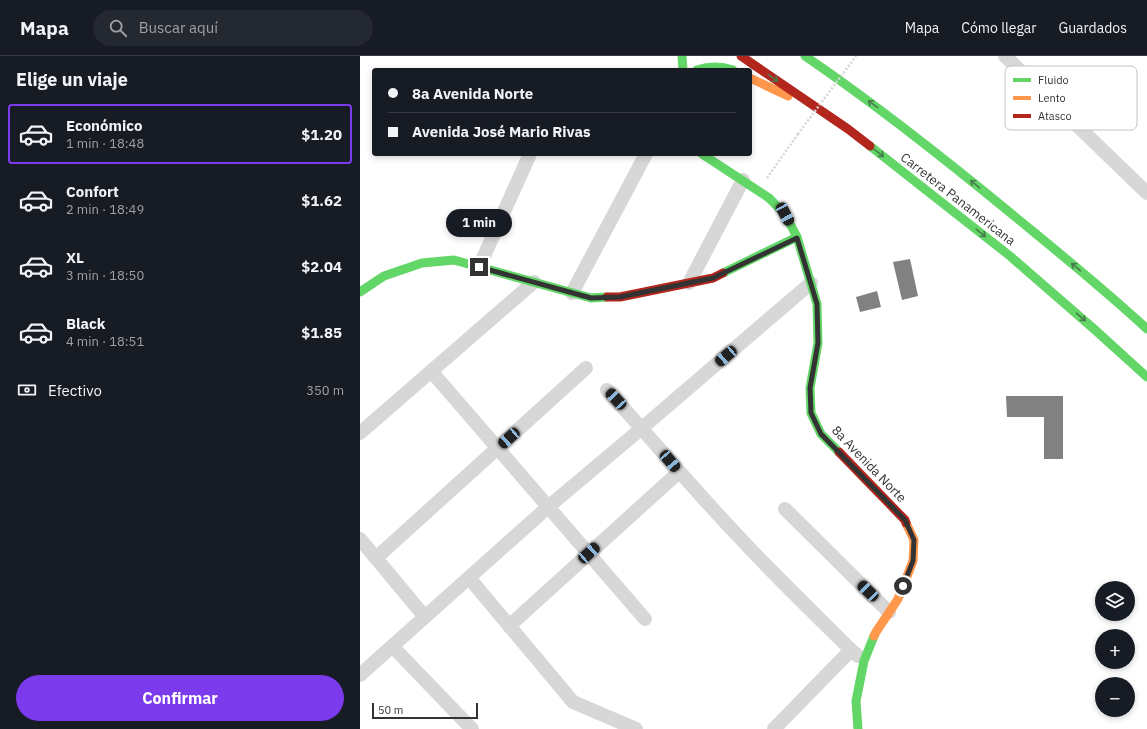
<!DOCTYPE html>
<html lang="es">
<head>
<meta charset="utf-8">
<style>
  :root { --surface:#171b24; --page:#242831; --text:#f1f3f6; --muted:#9ea1a6; --line:#363941; --accent:#7c3aed }
  body { margin:0; font-family:"IBM Plex Sans",sans-serif; background:var(--page); color:var(--text); height:100vh; display:flex; flex-direction:column; font-size:15px; white-space:nowrap }
  * { box-sizing:border-box; margin:0 }
  p { font-size:13px; color:var(--muted) }
  .icon { flex:none; width:22px; height:22px; fill:none; stroke:currentColor; stroke-width:2; stroke-linecap:round; stroke-linejoin:round }
  .map { position:relative; flex:1; overflow:hidden }
  .side { display:flex; flex-direction:column; background:var(--surface); width:360px }
  .side>* { flex:none }
  .guide { position:absolute; left:12px; top:12px; width:380px; height:88px; border-radius:4px; box-shadow:0 2px 6px #0003; display:grid; align-content:center; height:88px; padding:0 16px; background:var(--surface) }
  .tools { position:absolute; left:735px; top:525px; display:grid; gap:8px }
  .tools a { display:grid; place-items:center; width:40px; height:40px; border-radius:50%; background:var(--surface); box-shadow:0 2px 6px #0003; font-size:20px }
  .scale { position:absolute; left:12px; bottom:10px; width:106px; box-sizing:border-box; padding-left:4px; border:2px solid #333; border-top:0; font-size:11px; line-height:14px; white-space:nowrap; color:#333; -webkit-text-stroke:3px #fff; paint-order:stroke }
  .end { position:absolute; width:18px; height:18px; margin:-9px; border:5px solid #333; background:#fff; box-shadow:0 0 0 2px #fff }
  .from { border-radius:50% }
  .bubble { position:absolute; height:28px; border-radius:14px; background:var(--surface); box-shadow:0 2px 6px #0003; font-size:13px; font-weight:800; line-height:28px; text-align:center }
  .car { position:absolute; width:12px; height:24px; margin:-12px -6px; border-radius:5px; box-shadow:0 0 3px 1px #0007; background:linear-gradient(#222 24%,#8ab4d8 0 40%,#222 0 76%,#8ab4d8 0 86%,#222 0) }
  .guide b { display:flex; align-items:center; gap:14px; height:38px; font-size:15px }
  .guide b+b { border-top:1px solid var(--line) }
  .guide i { width:10px; height:10px; background:var(--text) }
  ul { padding:0; list-style:none }
  li { display:flex; align-items:center; gap:12px; height:60px; margin:0 8px 6px; padding:0 8px; border:2px solid transparent; border-radius:4px }
  li div { flex:1 }
  li b { display:block; font-size:15px }
  li em { font-style:normal; font-weight:800 }
  li.on { border-color:var(--accent) }
  li>.icon { width:36px; height:36px; stroke-width:1.5 }
  h2 { padding:0 16px; font-size:18px; line-height:48px }
  .pay { display:flex; align-items:center; gap:10px; height:44px; padding:0 16px; font-size:15px }
  .pay p { margin-inline-start:auto }
  .action { display:flex; gap:8px; margin-top:auto; padding:8px 16px }
  .action a { flex:1; height:46px; border-radius:24px; background:var(--accent); color:#fff; font-size:16px; font-weight:800; line-height:46px; text-align:center }
  header { display:flex; align-items:center; gap:24px; box-sizing:border-box; height:56px; padding:0 20px; background:var(--surface); border-bottom:1px solid var(--line) }
  header strong { font-size:19px }
  nav { display:flex; gap:22px; margin-inline-start:auto; font-size:14px }
  .search { width:280px; height:36px; background:var(--page); display:flex; align-items:center; gap:10px; box-sizing:border-box; padding:0 14px; border-radius:22px; color:var(--muted); font-size:15px }
  main { display:flex; flex:1; min-height:0 }
  .map>svg:first-child { display:block }
</style>
</head>
<body>
<header>
<strong>Mapa</strong>
<div class="search"><svg class="icon" aria-label="search" viewBox="0 0 24 24"><circle cx="10" cy="10" r="6"/><path d="M15 15l6 6"/></svg>Buscar aquí</div>
<nav><a>Mapa</a><a>Cómo llegar</a><a>Guardados</a></nav>
</header>
<main>
<section class="side">
<h2>Elige un viaje</h2>
<ul>
<li class="on"><svg class="icon" aria-label="car" viewBox="0 0 24 24"><path d="M5 17H2v-5l4-1 3-4h7l3 4 3 1v5h-3M9 17h6M6 11h13"/><circle cx="7" cy="17" r="2"/><circle cx="17" cy="17" r="2"/></svg><div><b>Económico</b><p>1 min · 18:48</p></div><em>$1.20</em></li>
<li><svg class="icon" aria-label="car" viewBox="0 0 24 24"><path d="M5 17H2v-5l4-1 3-4h7l3 4 3 1v5h-3M9 17h6M6 11h13"/><circle cx="7" cy="17" r="2"/><circle cx="17" cy="17" r="2"/></svg><div><b>Confort</b><p>2 min · 18:49</p></div><em>$1.62</em></li>
<li><svg class="icon" aria-label="car" viewBox="0 0 24 24"><path d="M5 17H2v-5l4-1 3-4h7l3 4 3 1v5h-3M9 17h6M6 11h13"/><circle cx="7" cy="17" r="2"/><circle cx="17" cy="17" r="2"/></svg><div><b>XL</b><p>3 min · 18:50</p></div><em>$2.04</em></li>
<li><svg class="icon" aria-label="car" viewBox="0 0 24 24"><path d="M5 17H2v-5l4-1 3-4h7l3 4 3 1v5h-3M9 17h6M6 11h13"/><circle cx="7" cy="17" r="2"/><circle cx="17" cy="17" r="2"/></svg><div><b>Black</b><p>4 min · 18:51</p></div><em>$1.85</em></li>
</ul>
<div class="pay"><svg class="icon" aria-label="cash" viewBox="0 0 24 24"><path d="M3 7h18v10H3z"/><circle cx="12" cy="12" r="2"/></svg>Efectivo<p>350 m</p></div>
<div class="action"><a>Confirmar</a></div>
</section>
<div class="map">
<svg width="787" height="673" viewBox="0 0 787 673">
  <rect width="100%" height="100%" fill="#fff"/>
  <g fill="#818181">
    <polygon points="550,203 558,240 542,244 533,206"/>
    <polygon points="517,235 521,251 500,256 496,241"/>
    <polygon points="646,340 703,340 703,403 684,403 684,361 647,361"/>
  </g>
  <g fill="none" stroke-linecap="round" stroke-linejoin="round">
    <polyline stroke="#d6d6d6" stroke-width="2.5" stroke-dasharray="2 2" stroke-linecap="butt" points="407,122 438,78"/>
    <g stroke="#d7d7d7" stroke-width="14">
      <polyline points="645,0 787,137"/>
      <polyline points="119,211 170,98"/>
      <polyline points="329,227 383,124"/>
      <polyline points="212,237 286,98"/>
      <polyline points="71,315 285,563"/>
      <path d="M247,334C292,383 334,434 380,482C416,521 454,557 491,594"/>
      <polyline points="0,377 174,226"/>
      <polyline points="425,453 529,556"/>
      <polyline points="0,483 65,561"/>
      <polyline points="16,502 226,312"/>
      <polyline points="110,523 213,646 276,673"/>
      <polyline points="149,570 319,416"/>
      <polyline points="33,591 112,673"/>
      <polyline points="0,619 188,451 282,372 451,227"/>
      <polyline points="414,673 491,594 498,600"/>
    </g>
    <g stroke="#63d668" stroke-width="9">
      <polyline points="322,0 323,14"/>
      <path d="M445,0C517,49 585,103 653,159C698,196 744,233 787,273"/>
      <path d="M337,14C349,10 361,10 373,14"/>
      <polyline points="510,90 650,200 734,273 787,321"/>
      <polyline points="342,98 409,142 425,158 437,181 457,248 458,287 450,332 451,357 461,378 479,396"/>
      <polyline points="363,217 437,181"/>
      <polyline points="0,236 24,220 62,207 94,204 231,242 247,241"/>
      <polyline points="498,673 496,645 504,605 514,580"/>
    </g>
    <g stroke="#ff974d" stroke-width="9">
      <polyline points="390,22 428,40"/>
      <polyline points="514,580 516,576 538,543 553,505 554,484 546,467"/>
    </g>
    <g stroke="#b3261e" stroke-width="9">
      <polyline points="381,0 488,73 510,90"/>
      <polyline points="247,241 260,241 353,222 363,217"/>
      <polyline points="479,396 545,464 546,467"/>
    </g>
    <polyline stroke="#d6d6d6" stroke-width="2.5" stroke-dasharray="2 2" stroke-linecap="butt" points="438,78 496,0"/>
  </g>
  <defs><path id="oneway-shaft" d="M-6 0H5M1.5-3L5.5 0L1.5 3" fill="none" stroke-width="1.6" stroke-linecap="round" stroke-linejoin="round"/></defs>
  <g stroke="#497c4b">
    <use href="#oneway-shaft" transform="translate(413 22) rotate(34)"/>
    <use href="#oneway-shaft" transform="translate(513 48) rotate(-144)"/>
    <use href="#oneway-shaft" transform="translate(519 97) rotate(38)"/>
    <use href="#oneway-shaft" transform="translate(615 128) rotate(-140)"/>
    <use href="#oneway-shaft" transform="translate(621 177) rotate(38)"/>
    <use href="#oneway-shaft" transform="translate(716 211) rotate(-140)"/>
    <use href="#oneway-shaft" transform="translate(721 261) rotate(41)"/>
  </g>
  <g fill="none" stroke-linecap="round" stroke-linejoin="round">
    <polyline stroke="#333" stroke-width="5" points="119,211 231,242 260,241 353,222 437,182 457,248 458,287 450,332 451,357 461,378 545,464 554,484 553,505 543,530"/>
  </g>
  <g text-anchor="middle" dominant-baseline="central" stroke-width="4" stroke-linejoin="round" paint-order="stroke">
    <g font-size="13" fill="#333" stroke="#fff">
      <text transform="translate(598 143) rotate(38)">Carretera Panamericana</text>
      <text transform="translate(509 408) rotate(46)">8a Avenida Norte</text>
    </g>
  </g>
  <rect x="645" y="10" width="132" height="64" rx="6" fill="#fff" stroke="#c2c2c2" stroke-width="1"/>
  <rect x="653" y="22" width="18" height="4" fill="#63d668"/>
  <rect x="653" y="40" width="18" height="4" fill="#ff974d"/>
  <rect x="653" y="58" width="18" height="4" fill="#b3261e"/>
  <g font-size="11" fill="#333">
    <text x="678" y="28">Fluido</text>
    <text x="678" y="46">Lento</text>
    <text x="678" y="64">Atasco</text>
  </g>
</svg>
<div class="tools">
<a><svg class="icon" aria-label="layers" viewBox="0 0 24 24"><path d="M12 4l9 5-9 5-9-5zM3 14l9 5 9-5"/></svg></a>
<a>+</a>
<a>−</a>
</div>
<div class="scale">50 m</div>
<i class="end from" style="left:543px;top:530px"></i>
<i class="end" style="left:119px;top:211px"></i>
<div class="bubble" style="left:86px;top:153px;width:66px">1 min</div>
<i class="car" style="left:425px;top:158px;rotate:152deg"></i>
<i class="car" style="left:366px;top:300px;rotate:229deg"></i>
<i class="car" style="left:256px;top:343px;rotate:317deg"></i>
<i class="car" style="left:149px;top:382px;rotate:228deg"></i>
<i class="car" style="left:310px;top:405px;rotate:140deg"></i>
<i class="car" style="left:229px;top:497px;rotate:48deg"></i>
<i class="car" style="left:508px;top:535px;rotate:314deg"></i>
<div class="guide">
<b><i class="from"></i>8a Avenida Norte</b>
<b><i></i>Avenida José Mario Rivas</b>
</div>
</div>
</main>
</body>
</html>
